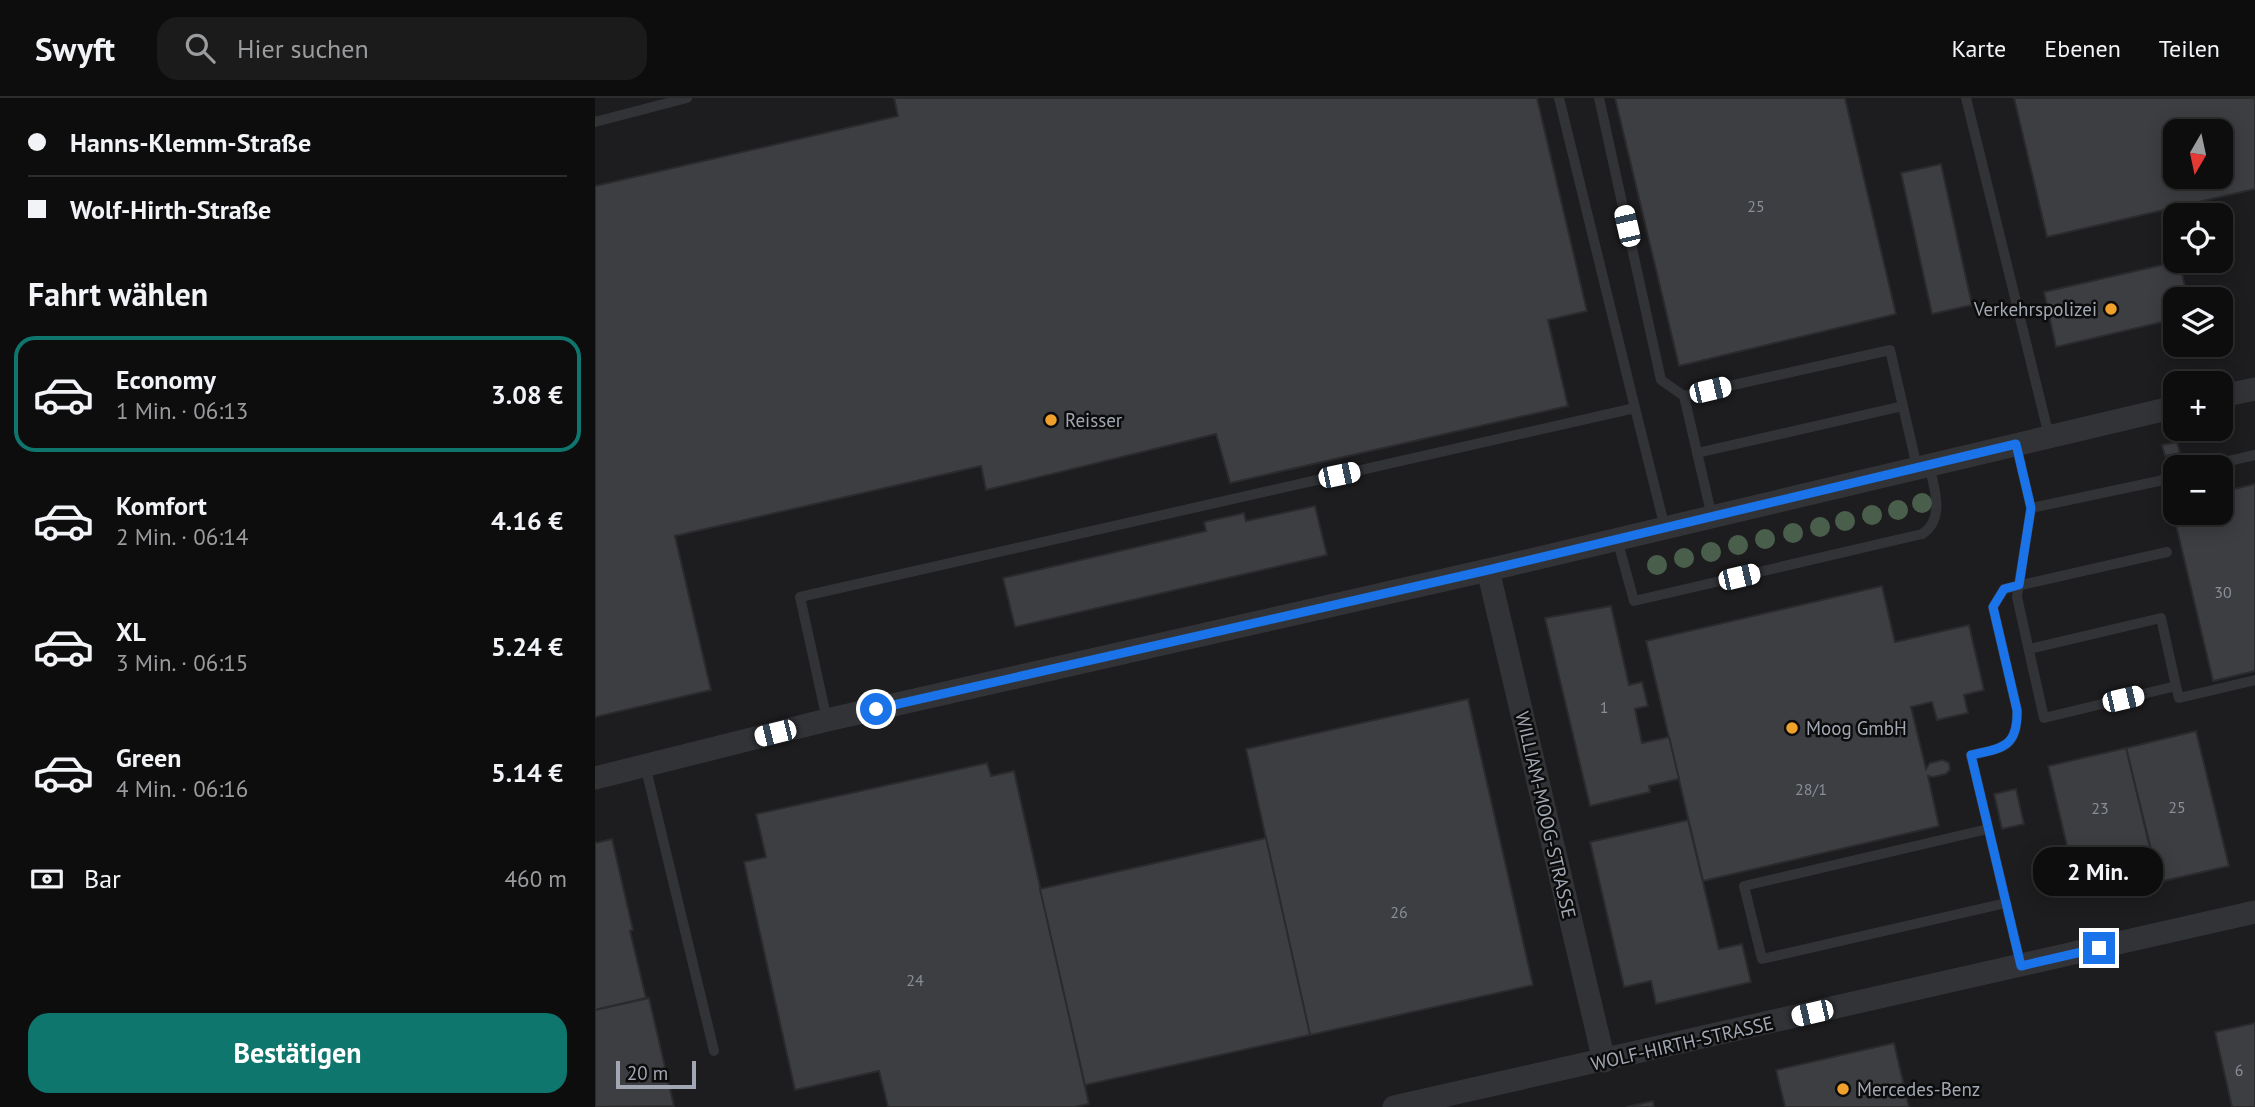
<!DOCTYPE html>
<html lang="de">
<head>
<meta charset="utf-8">
<style>
  :root { --surface:#0d0d0e; --page:#1b1b1c; --text:#f1f3f6; --muted:#9a9c9e; --line:#2d2d2e; --accent:#0f766e }
  body { margin:0; font-family:"PT Sans",sans-serif; background:var(--page); color:var(--text); height:100vh; display:flex; flex-direction:column; font-size:26px; white-space:nowrap }
  * { box-sizing:border-box; margin:0 }
  p { font-size:23px; color:var(--muted) }
  .icon { flex:none; width:38px; height:38px; fill:none; stroke:currentColor; stroke-width:2; stroke-linecap:round; stroke-linejoin:round }
  .map { position:relative; flex:1; overflow:hidden }
  .sheet { display:flex; flex-direction:column; background:var(--surface); width:595px }
  .sheet>* { flex:none }
  .hud { display:grid; align-content:center; height:154px; padding:0 28px; background:var(--surface) }
  .needle { width:46px; rotate:189deg }
  .fabs { position:absolute; left:1568px; top:21px; display:grid; gap:14px }
  .fabs a { display:grid; place-items:center; width:70px; height:70px; border-radius:14px; background:var(--surface); box-shadow:0 4px 18px #0003,0 0 0 2px var(--line); font-size:35px }
  .scale { position:absolute; left:21px; bottom:18px; width:80px; box-sizing:border-box; padding-left:7px; border:4px solid #a2a8b3; border-top:0; font-size:19px; line-height:24px; white-space:nowrap; color:#a2a8b3; -webkit-text-stroke:5px #0c0c0d; paint-order:stroke }
  .end { position:absolute; width:32px; height:32px; margin:-16px; border:9px solid #1a73e8; background:#fff; box-shadow:0 0 0 4px #fff }
  .from { border-radius:50% }
  .bubble { position:absolute; height:49px; border-radius:21px; background:var(--surface); box-shadow:0 4px 18px #0003,0 0 0 2px var(--line); font-size:23px; font-weight:700; line-height:49px; text-align:center }
  .car { position:absolute; width:21px; height:42px; margin:-21px -10px; border-radius:9px; box-shadow:0 0 5px 2px #0007; background:linear-gradient(#fff 24%,#345 0 40%,#fff 0 76%,#345 0 86%,#fff 0) }
  .hud b { display:flex; align-items:center; gap:24px; height:66px; font-size:26px }
  .hud b+b { border-top:2px solid var(--line) }
  .hud i { width:18px; height:18px; background:var(--text) }
  ul { padding:0; list-style:none }
  li { display:flex; align-items:center; gap:21px; height:116px; margin:0 14px 10px; padding:0 14px; border:4px solid transparent; border-radius:21px }
  li div { flex:1 }
  li b { display:block; font-size:26px }
  li em { font-style:normal; font-weight:700 }
  li.active { border-color:var(--accent) }
  li>.icon { width:63px; height:63px; stroke-width:1.5 }
  h2 { padding:0 28px; font-size:32px; line-height:84px }
  .pay { display:flex; align-items:center; gap:18px; height:77px; padding:0 28px; font-size:26px }
  .pay p { margin-inline-start:auto }
  .primary-button { display:flex; gap:14px; margin-top:auto; padding:14px 28px }
  .primary-button a { flex:1; height:80px; border-radius:21px; background:var(--accent); color:#fff; font-size:28px; font-weight:700; line-height:80px; text-align:center }
  header { display:flex; align-items:center; gap:42px; box-sizing:border-box; height:98px; padding:0 35px; background:var(--surface); border-bottom:2px solid var(--line) }
  header strong { font-size:33px }
  nav { display:flex; gap:38px; margin-inline-start:auto; font-size:24px }
  .search { width:490px; height:63px; background:var(--page); display:flex; align-items:center; gap:18px; box-sizing:border-box; padding:0 24px; border-radius:21px; color:var(--muted); font-size:26px }
  main { display:flex; flex:1; min-height:0 }
  .map>svg:first-child { display:block }
</style>
</head>
<body>
<header>
<strong>Swyft</strong>
<div class="search"><svg class="icon" aria-label="search" viewBox="0 0 24 24"><circle cx="10" cy="10" r="6"/><path d="M15 15l6 6"/></svg>Hier suchen</div>
<nav><a>Karte</a><a>Ebenen</a><a>Teilen</a></nav>
</header>
<main>
<section class="sheet">
<div class="hud">
<b><i class="from"></i>Hanns-Klemm-Straße</b>
<b><i></i>Wolf-Hirth-Straße</b>
</div>
<h2>Fahrt wählen</h2>
<ul>
<li class="active"><svg class="icon" aria-label="car" viewBox="0 0 24 24"><path d="M5 17H2v-5l4-1 3-4h7l3 4 3 1v5h-3M9 17h6M6 11h13"/><circle cx="7" cy="17" r="2"/><circle cx="17" cy="17" r="2"/></svg><div><b>Economy</b><p>1 Min. · 06:13</p></div><em>3.08 €</em></li>
<li><svg class="icon" aria-label="car" viewBox="0 0 24 24"><path d="M5 17H2v-5l4-1 3-4h7l3 4 3 1v5h-3M9 17h6M6 11h13"/><circle cx="7" cy="17" r="2"/><circle cx="17" cy="17" r="2"/></svg><div><b>Komfort</b><p>2 Min. · 06:14</p></div><em>4.16 €</em></li>
<li><svg class="icon" aria-label="car" viewBox="0 0 24 24"><path d="M5 17H2v-5l4-1 3-4h7l3 4 3 1v5h-3M9 17h6M6 11h13"/><circle cx="7" cy="17" r="2"/><circle cx="17" cy="17" r="2"/></svg><div><b>XL</b><p>3 Min. · 06:15</p></div><em>5.24 €</em></li>
<li><svg class="icon" aria-label="car" viewBox="0 0 24 24"><path d="M5 17H2v-5l4-1 3-4h7l3 4 3 1v5h-3M9 17h6M6 11h13"/><circle cx="7" cy="17" r="2"/><circle cx="17" cy="17" r="2"/></svg><div><b>Green</b><p>4 Min. · 06:16</p></div><em>5.14 €</em></li>
</ul>
<div class="pay"><svg class="icon" aria-label="cash" viewBox="0 0 24 24"><path d="M3 7h18v10H3z"/><circle cx="12" cy="12" r="2"/></svg>Bar<p>460 m</p></div>
<div class="primary-button"><a>Bestätigen</a></div>
</section>
<div class="map">
<svg width="1660" height="1009" viewBox="0 0 1660 1009">
  <rect width="100%" height="100%" fill="#111112"/>
  <path fill="#1d1d1f" fill-rule="evenodd" d="M0,0H1660V1009H0ZM1580,33H1626V79H1580ZM1580,117H1626V163H1580ZM1580,201H1626V247H1580ZM1580,285H1626V331H1580ZM1580,369H1626V415H1580Z"/>
  <g fill="#3d3e42" stroke="#2b2b2e" stroke-width="2" fill-rule="evenodd">
    <polygon points="299,0 942,0 992,213 953,222 973,308 635,385 621,336 391,392 386,368 80,438 116,592 0,619 0,88 303,18"/>
    <polygon points="1020,0 1250,0 1301,216 1084,268"/>
    <path d="M1419,0H1660V91L1452,139ZM1580,33H1626V79H1580Z"/>
    <polygon points="1346,66 1377,207 1337,216 1306,75"/>
    <polygon points="1584,163 1593,201 1580,201 1580,221 1461,249 1449,194"/>
    <polygon points="1582,344 1585,355 1570,358 1567,347"/>
    <polygon points="1660,386 1660,573 1618,583 1576,406 1580,405 1580,415 1626,415 1626,394"/>
    <polygon points="720,408 732,457 420,529 408,480 611,433 609,424 649,415 651,423"/>
    <polygon points="1287,488 1300,544 1374,527 1389,592 1369,597 1373,615 1342,622 1337,604 1316,609 1331,671 1335,665 1348,662 1354,665 1355,672 1351,676 1338,679 1333,678 1344,728 1108,783 1051,543"/>
    <polygon points="1016,508 1034,587 1047,584 1053,608 1040,611 1047,645 1074,639 1084,681 1054,688 1055,694 995,708 950,520"/>
    <polygon points="873,601 938,887 715,937 651,651"/>
    <polygon points="1601,633 1634,768 1564,784 1531,650"/>
    <polygon points="1531,650 1561,775 1483,794 1453,668"/>
    <polygon points="392,665 396,678 419,673 494,1006 480,1009 293,1009 284,973 200,992 149,764 171,759 161,716"/>
    <polygon points="1421,691 1429,726 1407,731 1399,696"/>
    <polygon points="1093,722 1124,851 1147,846 1156,884 1061,906 1056,883 1029,889 995,744"/>
    <polygon points="671,740 715,937 490,987 445,791"/>
    <polygon points="17,741 38,832 35,833 51,900 0,912 0,745"/>
    <polygon points="1473,752 1479,776 1461,780 1455,756"/>
    <polygon points="54,900 79,1008 0,1009 0,912"/>
    <polygon points="1660,925 1660,1009 1637,1009 1620,934"/>
    <polygon points="1299,945 1314,1009 1190,1009 1181,972"/>
    <polygon points="1058,1003 1059,1009 1031,1009"/>
  </g>
  <g fill="none" stroke-linecap="round" stroke-linejoin="round">
    <g stroke="#323337" stroke-width="10">
      <polyline points="964,0 1040,310"/>
      <polyline points="1004,0 1066,282 1089,298"/>
      <polyline points="1371,0 1454,338"/>
      <polyline points="0,24 92,0"/>
      <polyline points="1421,346 1436,410 1564,383 1580,377"/>
      <polyline points="1102,355 1308,308"/>
      <polyline points="1607,369 1660,357"/>
      <polyline points="1117,419 1089,298 1295,252 1322,369"/>
      <path d="M1022,441L1039,503L1327,436C1351,421 1339,389 1334,367"/>
      <polyline points="1434,551 1566,520 1581,588 1449,620 1422,499 1436,410"/>
      <polyline points="1581,588 1584,600 1660,582"/>
      <polyline points="232,622 205,499 1040,310 1070,430"/>
      <polyline points="50,667 119,953"/>
      <polyline points="1393,731 1149,788 1167,861 1411,805"/>
      <path d="M1426,868L1376,657C1408,650 1423,650 1422,612L1398,509L1409,491L1572,454"/>
    </g>
    <g stroke="#323337" stroke-width="23">
      <polyline points="1626,298 1660,291"/>
      <polyline points="893,472 1009,963"/>
      <polyline points="0,680 232,622 893,472 1580,309"/>
      <polyline points="799,1009 1660,814"/>
    </g>
  </g>
  <g fill="#4a5f4b">
    <circle cx="1327" cy="405" r="10"/>
    <circle cx="1303" cy="412" r="10"/>
    <circle cx="1277" cy="417" r="10"/>
    <circle cx="1250" cy="423" r="10"/>
    <circle cx="1225" cy="429" r="10"/>
    <circle cx="1198" cy="435" r="10"/>
    <circle cx="1170" cy="441" r="10"/>
    <circle cx="1143" cy="447" r="10"/>
    <circle cx="1116" cy="454" r="10"/>
    <circle cx="1089" cy="460" r="10"/>
    <circle cx="1062" cy="467" r="10"/>
  </g>
  <g fill="none" stroke-linecap="round" stroke-linejoin="round">
    <path stroke="#1a73e8" stroke-width="9" d="M281,611L893,472L1421,346L1436,410L1424,487L1409,491L1398,509L1422,612C1423,649 1408,650 1376,657L1426,868L1504,850"/>
  </g>
  <g fill="#efa12b" stroke="#0c0c0d" stroke-width="2.5">
    <circle cx="1516" cy="211" r="7"/>
    <circle cx="456" cy="322" r="7"/>
    <circle cx="1197" cy="630" r="7"/>
    <circle cx="1248" cy="991" r="7"/>
  </g>
  <g text-anchor="middle" dominant-baseline="central" stroke-width="5" stroke-linejoin="round" paint-order="stroke">
    <g font-size="16" fill="#898e97">
      <text x="1161" y="108">25</text>
      <text x="1628" y="494">30</text>
      <text x="1009" y="609">1</text>
      <text x="1216" y="691">28/1</text>
      <text x="1582" y="709">25</text>
      <text x="1505" y="710">23</text>
      <text x="804" y="814">26</text>
      <text x="320" y="882">24</text>
      <text x="1644" y="972">6</text>
    </g>
    <g font-size="19" fill="#a2a8b3" stroke="#0c0c0d" text-anchor="start">
      <text x="1502" y="211" text-anchor="end">Verkehrspolizei</text>
      <text x="470" y="322">Reisser</text>
      <text x="1211" y="630">Moog GmbH</text>
      <text x="1262" y="991">Mercedes-Benz</text>
    </g>
    <g font-size="19" fill="#a2a8b3" stroke="#0c0c0d">
      <text transform="translate(951 717) rotate(77)">WILLIAM-MOOG-STRASSE</text>
      <text transform="translate(1087 945) rotate(-13)">WOLF-HIRTH-STRASSE</text>
    </g>
  </g>
</svg>
<div class="fabs">
<a><svg class="needle" viewBox="-14 -14 28 28"><path d="M0-13l5 13h-10z" fill="#e53935"/><path d="M0 13l5-13h-10z" fill="#9a9c9e"/></svg></a>
<a><svg class="icon" aria-label="locate" viewBox="0 0 24 24"><circle cx="12" cy="12" r="6"/><path d="M12 2v4M12 18v4M2 12h4M18 12h4"/></svg></a>
<a><svg class="icon" aria-label="layers" viewBox="0 0 24 24"><path d="M12 4l9 5-9 5-9-5zM3 14l9 5 9-5"/></svg></a>
<a>+</a>
<a>−</a>
</div>
<div class="scale">20 m</div>
<i class="end from" style="left:281px;top:611px"></i>
<i class="end" style="left:1504px;top:850px"></i>
<div class="bubble" style="left:1438px;top:749px;width:130px">2 Min.</div>
<i class="car" style="left:1032px;top:128px;rotate:347deg"></i>
<i class="car" style="left:1115px;top:292px;rotate:77deg"></i>
<i class="car" style="left:744px;top:377px;rotate:78deg"></i>
<i class="car" style="left:1144px;top:479px;rotate:77deg"></i>
<i class="car" style="left:1528px;top:601px;rotate:77deg"></i>
<i class="car" style="left:180px;top:635px;rotate:256deg"></i>
<i class="car" style="left:1217px;top:915px;rotate:257deg"></i>
</div>
</main>
</body>
</html>
